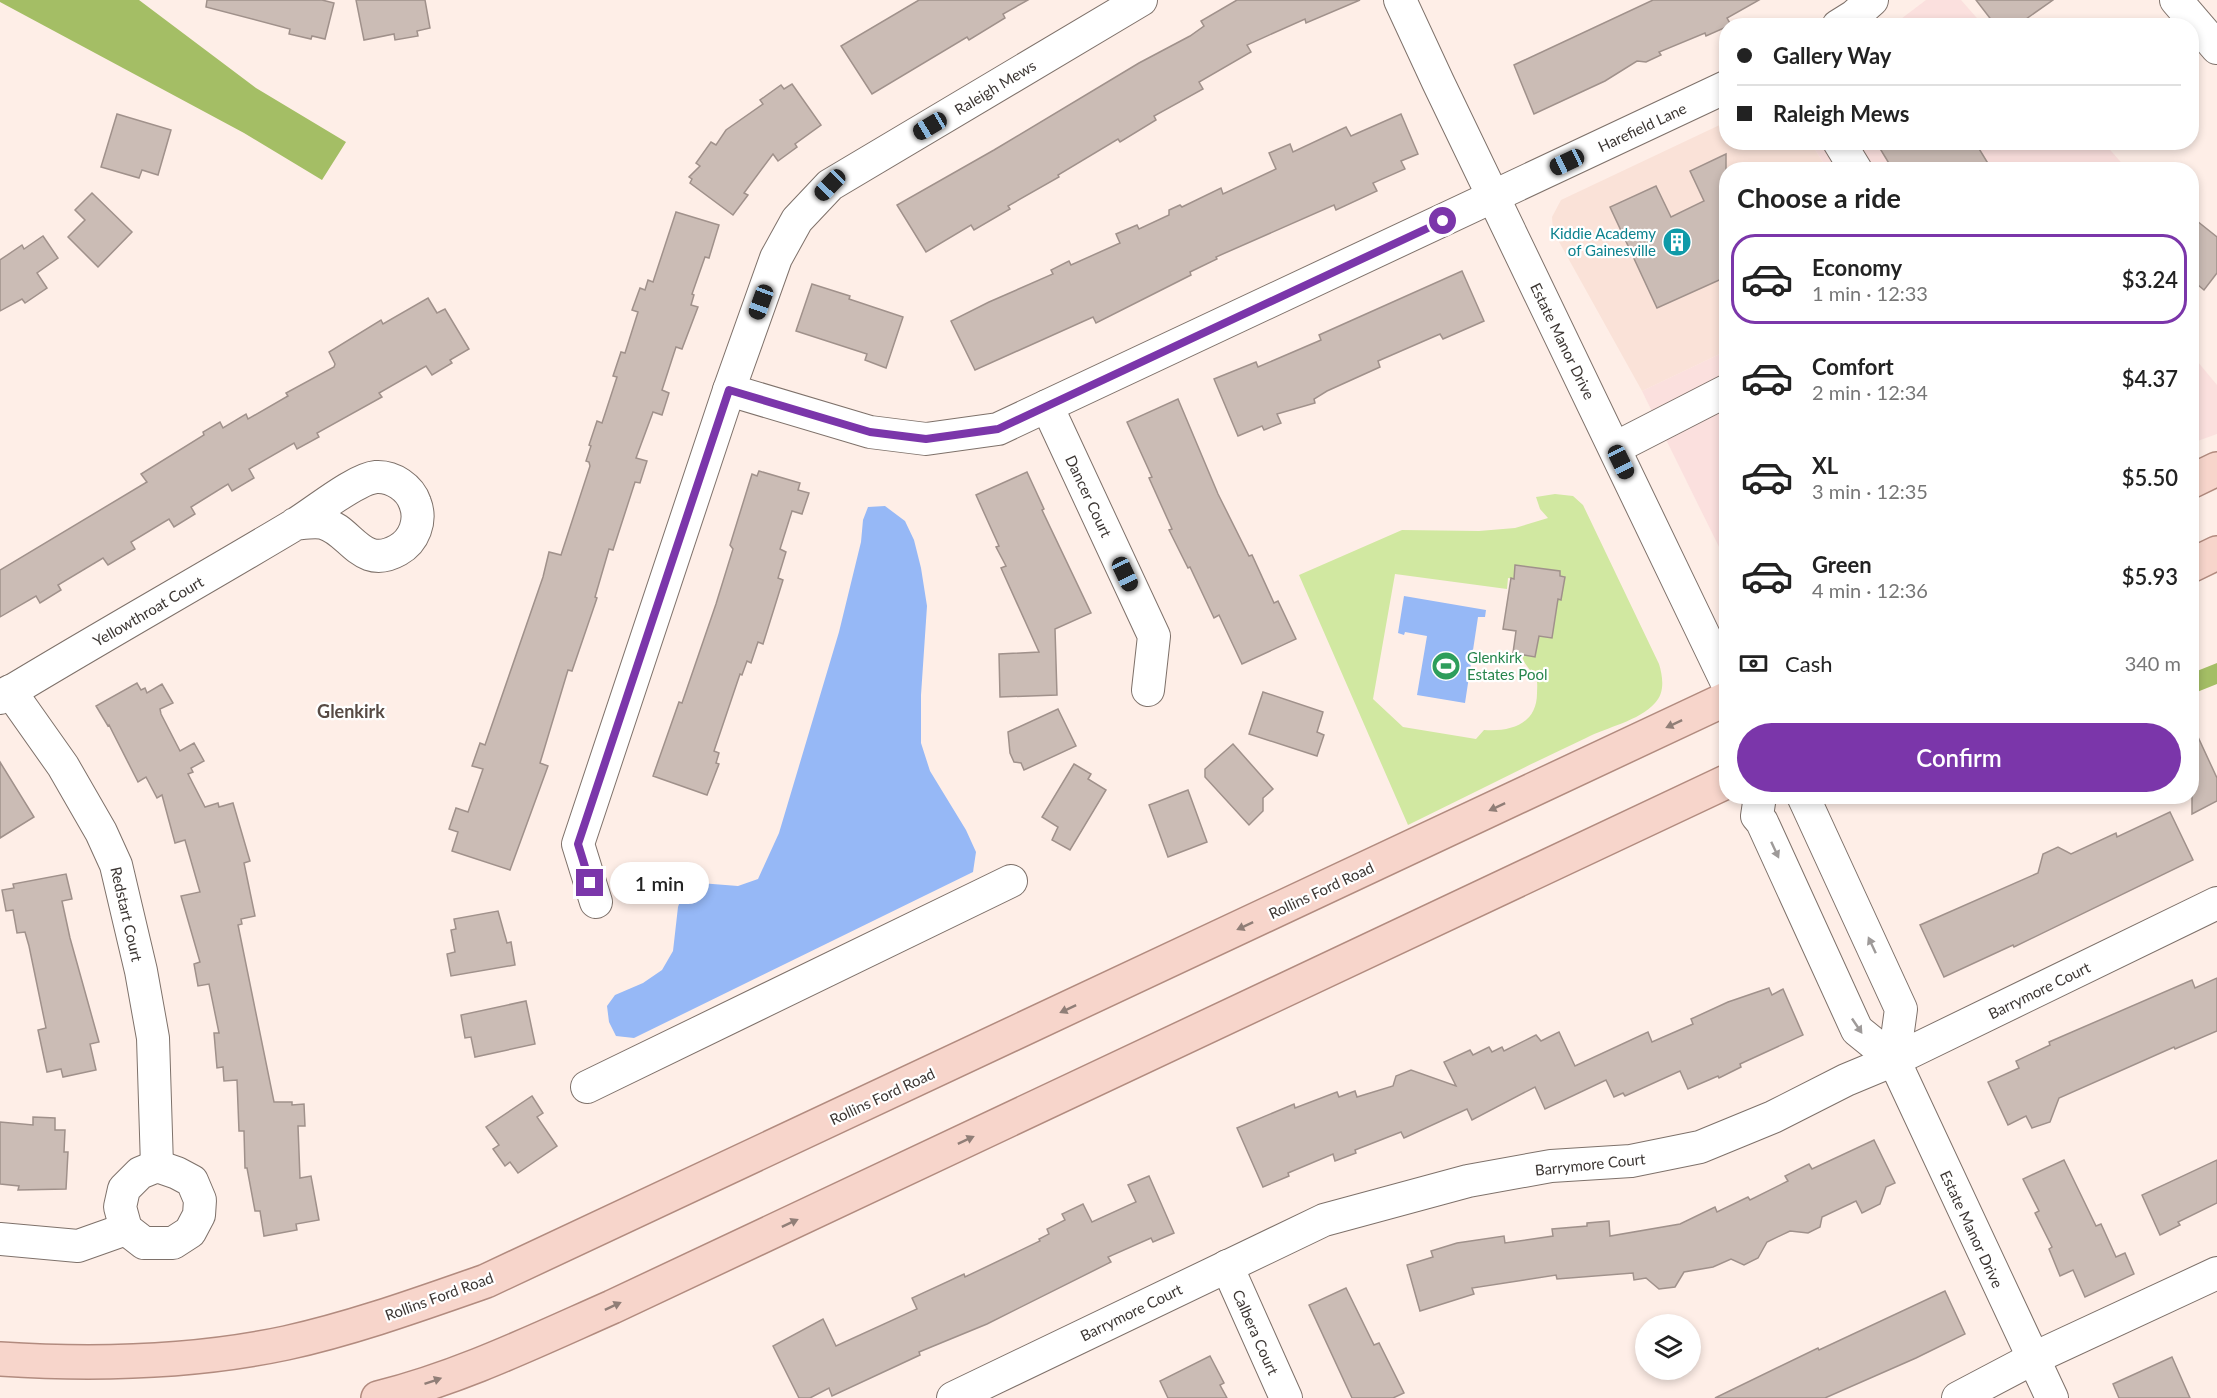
<!DOCTYPE html>
<html lang="en">
<head>
<meta charset="utf-8">
<style>
  :root { --surface:#fff; --page:#f6f6f6; --text:#222; --muted:#767676; --line:#e0e0e0; --accent:#7b36aa }
  body { margin:0; font-family:Lato,sans-serif; background:var(--page); color:var(--text); height:100vh; display:flex; flex-direction:column; font-size:22px; white-space:nowrap }
  * { box-sizing:border-box; margin:0 }
  p { font-size:20px; color:var(--muted) }
  .icon { flex:none; width:33px; height:33px; fill:none; stroke:currentColor; stroke-width:2; stroke-linecap:round; stroke-linejoin:round }
  .map { position:relative; flex:1; overflow:hidden }
  .details { position:absolute; left:1719px; top:162px; width:480px; height:642px; display:flex; flex-direction:column; background:var(--surface); border-radius:24px; box-shadow:0 3px 9px #0003 }
  .details>* { flex:none }
  .top-card { position:absolute; left:1719px; top:18px; width:480px; height:132px; border-radius:24px; box-shadow:0 3px 9px #0003; display:grid; align-content:center; height:132px; padding:0 18px; background:var(--surface) }
  .fabs { position:absolute; left:1635px; top:1314px; display:grid; gap:12px }
  .fabs a { display:grid; place-items:center; width:66px; height:66px; border-radius:50%; background:var(--surface); box-shadow:0 3px 9px #0003; font-size:30px }
  .end { position:absolute; width:27px; height:27px; margin:-14px; border:8px solid #7b36aa; background:#fff; box-shadow:0 0 0 3px #fff }
  .from { border-radius:50% }
  .bubble { position:absolute; height:42px; border-radius:21px; background:var(--surface); box-shadow:0 3px 9px #0003; font-size:20px; font-weight:600; line-height:42px; text-align:center }
  .car { position:absolute; width:18px; height:36px; margin:-18px -9px; border-radius:8px; box-shadow:0 0 4px 2px #0007; background:linear-gradient(#222 24%,#8ab4d8 0 40%,#222 0 76%,#8ab4d8 0 86%,#222 0) }
  .top-card b { display:flex; align-items:center; gap:21px; height:57px; font-size:22px }
  .top-card b+b { border-top:2px solid var(--line) }
  .top-card i { width:15px; height:15px; background:var(--text) }
  ul { padding:0; list-style:none }
  li { display:flex; align-items:center; gap:18px; height:90px; margin:0 12px 9px; padding:0 6px; border:3px solid transparent; border-radius:24px }
  li div { flex:1 }
  li b { display:block; font-size:22px }
  li em { font-style:normal; font-weight:600 }
  li.current { border-color:var(--accent) }
  li>.icon { width:54px; height:54px; stroke-width:1.5 }
  h2 { padding:0 18px; font-size:27px; line-height:72px }
  .pay { display:flex; align-items:center; gap:15px; height:66px; padding:0 18px; font-size:22px }
  .pay p { margin-inline-start:auto }
  .action { display:flex; gap:12px; margin-top:auto; padding:12px 18px }
  .action a { flex:1; height:69px; border-radius:36px; background:var(--accent); color:#fff; font-size:24px; font-weight:600; line-height:69px; text-align:center }
  .map>svg:first-child { display:block }
</style>
</head>
<body>
<div class="map">
<svg width="2217" height="1398" viewBox="0 0 2217 1398">
  <rect width="100%" height="100%" fill="#feeee7"/>
  <g fill="#fbe0de">
    <polygon points="1926,0 1961,0 1983,25 1893,25"/>
    <polygon points="1811,143 2104,143 2127,169 1827,169"/>
    <polygon points="1726,351 1726,561 1642,391"/>
    <polygon points="2192,355 2217,385 2217,434 2192,443"/>
  </g>
  <polygon fill="#fae2d8" points="1726,122 1726,142 1811,143 1827,169 1726,170 1726,351 1642,391 1553,231 1552,217 1561,200"/>
  <path fill="#d1e8a1" fill-rule="evenodd" d="M1555,494L1573,496L1583,505L1659,664C1663,677 1665,693 1655,703C1639,721 1607,727 1586,738C1526,766 1467,796 1408,825L1299,575L1402,530L1479,531L1515,528L1548,518L1540,509L1536,497ZM1516,565L1560,571V576L1565,577L1561,599L1553,598L1552,638L1539,636L1535,657L1522,655C1524,666 1531,669 1536,679C1538,683 1537,688 1537,693C1537,724 1511,732 1484,730L1476,739L1403,727L1373,699L1395,574L1507,589L1508,578L1514,579Z"/>
  <g fill="#a4be65">
    <polygon points="0,0 139,0 256,88 346,142 322,180 244,133 0,2"/>
    <polygon points="2217,663 2217,684 2192,694 2192,673"/>
  </g>
  <g fill="#96b8f6">
    <polygon points="885,506 905,521 914,540 921,568 927,606 921,695 921,743 930,771 966,830 976,852 973,872 634,1038 616,1036 609,1022 607,1006 615,995 643,983 662,970 673,951 678,907 684,890 700,883 738,886 758,879 779,833 839,632 861,542 863,520 868,507"/>
    <polygon points="1404,596 1486,610 1485,617 1478,617 1465,703 1417,695 1427,636 1405,632 1404,635 1398,633"/>
  </g>
  <g fill="#cbbcb5" stroke="#a0918b" stroke-width="1.5">
    <polygon points="207,0 322,0 334,3 325,39 312,36 311,39 289,34 290,29 206,7"/>
    <polygon points="356,0 425,0 430,28 417,31 418,36 395,40 394,34 364,40"/>
    <polygon points="919,0 1028,0 1003,14 1005,18 969,40 967,37 872,94 841,46"/>
    <polygon points="1237,0 1360,0 1306,23 1305,19 1247,45 1251,52 1199,82 1203,89 1154,116 1156,120 1120,142 1118,139 1058,175 1059,177 1008,206 1010,209 974,230 971,225 926,252 897,205 994,150 1139,63 1190,36 1204,26 1201,21"/>
    <polygon points="1653,0 1759,0 1727,18 1731,25 1706,36 1705,33 1659,52 1661,55 1646,62 1637,61 1605,81 1534,114 1514,65"/>
    <polygon points="1976,0 2053,0 2016,26 1996,26"/>
    <polygon points="792,84 821,125 795,144 797,147 778,161 773,154 744,193 748,195 733,215 690,183 692,179 689,177 700,166 696,163 711,142 716,145 726,130 763,104 760,100 781,85 784,89"/>
    <polygon points="117,114 171,130 158,175 142,170 139,178 101,167"/>
    <polygon points="1401,114 1418,154 1401,161 1405,169 1373,183 1377,191 1336,210 1334,205 1216,257 1217,259 1190,272 1191,275 1096,323 1093,317 975,370 951,321 989,302 1053,274 1051,270 1069,261 1071,265 1120,243 1116,234 1137,225 1139,229 1169,215 1169,210 1180,205 1182,207 1221,188 1223,194 1276,169 1269,153 1290,144 1293,152 1346,127 1351,136"/>
    <polygon points="1876,142 1975,142 1992,170 1893,170"/>
    <polygon points="1726,154 1726,277 1657,308 1610,207 1656,186 1671,217 1704,201 1690,171"/>
    <polygon points="92,193 132,232 98,267 68,237 85,220 75,210"/>
    <polygon points="676,212 719,225 709,258 705,257 692,294 694,295 691,305 698,307 682,349 676,347 662,390 669,393 662,415 653,412 636,458 647,461 640,483 635,482 613,550 609,549 595,597 597,598 572,671 568,670 540,763 548,766 510,870 452,851 458,832 449,829 456,808 468,812 483,769 472,766 480,743 485,745 543,577 549,552 561,555 590,466 589,462 586,461 591,446 589,445 597,421 602,423 617,377 613,376 621,352 625,353 638,312 632,310 640,288 645,290 648,280 653,282"/>
    <polygon points="2192,217 2217,237 2217,273 2204,290 2192,280"/>
    <polygon points="43,236 58,258 37,273 47,288 25,303 22,299 0,311 0,260 22,245 24,249"/>
    <polygon points="1462,271 1484,321 1443,339 1440,334 1378,361 1380,367 1327,391 1314,399 1315,403 1277,414 1281,423 1264,430 1262,426 1238,436 1214,379 1256,362 1258,367 1321,340 1319,335"/>
    <polygon points="812,284 850,296 849,299 903,317 886,368 865,360 867,354 796,331"/>
    <polygon points="428,298 437,313 445,309 469,349 450,360 452,363 432,375 426,366 379,393 382,397 317,433 319,437 297,449 294,443 249,469 254,478 232,491 228,484 191,507 195,514 174,527 169,519 131,542 135,549 108,565 103,558 58,585 61,590 40,603 36,596 0,617 0,570 147,482 141,474 204,435 203,432 220,422 223,428 246,414 248,419 288,396 286,393 334,367 335,364 329,352 381,320 383,324"/>
    <polygon points="1178,399 1218,494 1249,556 1252,555 1274,603 1278,601 1296,639 1242,664 1219,615 1214,618 1190,567 1188,568 1169,530 1172,529 1149,478 1152,477 1127,422"/>
    <polygon points="759,471 800,483 798,490 809,493 802,514 792,511 780,549 786,552 778,578 783,580 763,644 758,642 751,663 747,661 742,675 740,674 714,751 719,753 716,763 719,764 707,795 653,776 679,702 682,703 716,604 733,549 730,545 752,474 757,476"/>
    <polygon points="1027,472 1044,509 1042,510 1091,613 1055,629 1057,695 1000,697 999,654 1039,652 1001,568 1006,566 996,547 999,546 976,495"/>
    <polygon points="1515,565 1560,571 1560,576 1565,577 1561,600 1558,599 1552,638 1539,636 1535,657 1513,653 1516,631 1503,629 1511,578 1514,579"/>
    <polygon points="137,683 141,690 145,688 147,693 162,684 173,703 160,709 161,714 180,751 194,743 204,761 191,768 193,772 188,774 205,807 218,803 219,807 233,803 250,861 244,863 255,916 241,919 242,924 238,925 274,1102 292,1102 292,1105 304,1104 305,1126 298,1126 300,1178 311,1176 319,1220 296,1224 297,1230 264,1236 260,1211 255,1211 247,1168 245,1168 244,1131 239,1131 237,1080 224,1081 223,1067 217,1068 214,1033 219,1033 209,984 198,986 194,964 200,962 181,896 200,892 185,840 175,843 162,795 157,798 146,777 138,782 109,725 108,726 96,706"/>
    <polygon points="1263,692 1323,712 1317,732 1324,735 1317,756 1249,734"/>
    <polygon points="1058,709 1076,746 1024,770 1021,763 1014,762 1010,753 1008,732"/>
    <polygon points="2192,724 2217,778 2217,801 2192,814"/>
    <polygon points="1233,744 1273,789 1263,798 1263,811 1249,825 1205,777 1205,769"/>
    <polygon points="0,762 34,817 0,838"/>
    <polygon points="1074,764 1091,774 1088,779 1106,790 1070,850 1052,840 1058,827 1042,817"/>
    <polygon points="1188,790 1207,842 1168,857 1149,805"/>
    <polygon points="2170,812 2193,860 2014,947 2013,945 1944,977 1920,925 2038,873 2043,854 2058,847 2071,854 2116,833 2117,837"/>
    <polygon points="66,874 72,899 62,901 70,938 99,1042 90,1044 96,1070 63,1077 61,1069 47,1072 38,1030 46,1028 29,946 25,932 17,933 13,910 6,911 2,890 14,888 13,884"/>
    <polygon points="498,911 507,943 511,942 515,965 451,976 447,954 455,952 451,930 456,929 454,919"/>
    <polygon points="2217,978 2217,1031 2175,1049 2174,1047 2059,1098 2050,1122 2032,1128 2026,1116 2008,1125 1988,1082 2019,1068 2016,1061 2050,1045 2049,1042 2192,980 2195,988"/>
    <polygon points="1769,988 1772,995 1783,989 1803,1035 1740,1064 1741,1067 1719,1078 1718,1076 1688,1089 1680,1071 1625,1096 1623,1093 1614,1097 1606,1080 1545,1109 1535,1087 1472,1120 1467,1109 1404,1138 1401,1132 1355,1150 1356,1153 1335,1161 1333,1154 1288,1173 1289,1176 1263,1187 1237,1128 1294,1104 1295,1108 1337,1092 1339,1097 1355,1091 1357,1097 1393,1086 1396,1076 1411,1070 1456,1086 1444,1062 1470,1050 1473,1055 1489,1047 1492,1052 1502,1047 1504,1051 1536,1035 1541,1041 1559,1032 1575,1066 1648,1032 1652,1042 1693,1024 1691,1019 1728,1002"/>
    <polygon points="526,1001 535,1044 475,1057 471,1037 465,1038 461,1015"/>
    <polygon points="532,1096 543,1113 537,1117 557,1146 518,1173 510,1162 505,1166 493,1149 499,1145 486,1127"/>
    <polygon points="33,1117 55,1118 55,1130 65,1130 64,1152 68,1152 66,1189 18,1190 19,1186 0,1184 0,1122 33,1125"/>
    <polygon points="1874,1140 1895,1183 1886,1187 1880,1204 1862,1213 1856,1201 1822,1217 1820,1227 1808,1233 1790,1231 1767,1242 1758,1258 1744,1265 1731,1259 1713,1267 1684,1272 1675,1287 1659,1289 1646,1278 1634,1280 1633,1273 1557,1279 1556,1275 1472,1288 1474,1294 1420,1311 1407,1265 1433,1257 1431,1251 1457,1243 1504,1236 1505,1243 1553,1236 1552,1229 1587,1226 1587,1223 1609,1221 1610,1236 1680,1224 1715,1207 1717,1212 1748,1197 1750,1200 1788,1181 1785,1176 1809,1164 1812,1169"/>
    <polygon points="2064,1160 2096,1226 2101,1224 2116,1257 2125,1253 2134,1274 2085,1297 2073,1270 2060,1276 2049,1249 2052,1247 2035,1213 2039,1211 2023,1179"/>
    <polygon points="2217,1160 2217,1203 2178,1222 2180,1225 2160,1235 2142,1195"/>
    <polygon points="1149,1176 1174,1233 1153,1242 1151,1238 1108,1257 1111,1262 987,1324 919,1352 920,1355 832,1396 829,1388 810,1398 799,1398 773,1346 823,1319 836,1346 917,1309 912,1298 964,1274 965,1277 1040,1241 1039,1239 1049,1234 1047,1229 1065,1220 1062,1214 1083,1204 1092,1222 1136,1202 1128,1185"/>
    <polygon points="1346,1288 1374,1345 1379,1343 1404,1393 1393,1398 1352,1398 1309,1305"/>
    <polygon points="1945,1291 1965,1334 1916,1358 1825,1398 1715,1398 1818,1348 1819,1350"/>
    <polygon points="1210,1356 1224,1383 1220,1385 1227,1398 1168,1398 1160,1381"/>
    <polygon points="2172,1357 2190,1398 2119,1398 2113,1384"/>
  </g>
  <g fill="none" stroke-linecap="round" stroke-linejoin="round">
    <g stroke="#7e716a" stroke-width="34">
      <g id="minor">
        <polyline points="1400,0 1438,82 1726,681"/>
        <polyline points="2176,0 2217,48"/>
        <polyline points="1838,26 1854,16 1872,0"/>
        <polyline points="1839,142 1856,170"/>
        <polyline points="729,390 870,432 926,439 998,429 1726,87"/>
        <polyline points="1047,406 1154,636 1148,690"/>
        <polyline points="1615,448 1726,391"/>
        <polyline points="10,691 63,766 101,832 116,865 141,971 153,1038 157,1166"/>
        <path d="M0,698C97,639 197,583 294,525C314,513 355,479 376,477C393,476 410,488 415,503C422,521 414,541 398,550C361,571 351,530 323,523C315,521 304,523 295,524"/>
        <polyline points="1760,796 1757,816 1762,822 1857,1030 1894,1060 2052,1398"/>
        <polyline points="1803,796 1901,1009 1894,1060"/>
        <polyline points="596,902 578,844 729,390 776,258 797,220 830,185 1141,0"/>
        <polyline points="587,1087 1011,881"/>
        <polygon points="157,1166 177,1173 192,1181 200,1200 199,1215 190,1232 173,1243 144,1243 126,1229 120,1207 124,1189 140,1173"/>
        <polyline points="0,1239 78,1246 126,1229"/>
        <polyline points="1227,1266 1286,1398"/>
        <polyline points="953,1398 1324,1220 1468,1181 1551,1166 1631,1161 1700,1147 1773,1117 1846,1080 1894,1060 2217,903"/>
        <polyline points="1958,1398 2032,1359 2217,1273"/>
      </g>
    </g>
    <g stroke="#b28b7f" stroke-width="36">
      <g id="major">
        <polyline points="2192,481 2217,469"/>
        <polyline points="2192,565 2217,553"/>
        <path d="M0,1359C95,1365 192,1363 286,1343C354,1328 420,1304 486,1281L1726,699"/>
        <path d="M378,1398C459,1378 535,1341 612,1307L1726,782"/>
      </g>
    </g>
    <use href="#minor" stroke="#fff" stroke-width="32"/>
    <use href="#major" stroke="#f7d5cb" stroke-width="33"/>
  </g>
  <defs><path id="oneway-solid" d="M-6-.8H1V-3.2L6.5 0L1 3.2V.8H-6Z" transform="scale(1.5)"/></defs>
  <g fill="#907e77">
    <use href="#oneway-solid" transform="translate(1674 724) rotate(155)"/>
    <use href="#oneway-solid" transform="translate(1497 807) rotate(155)"/>
    <use href="#oneway-solid" transform="translate(1245 926) rotate(155)"/>
    <use href="#oneway-solid" transform="translate(1068 1009) rotate(155)"/>
    <use href="#oneway-solid" transform="translate(966 1140) rotate(-25)"/>
    <use href="#oneway-solid" transform="translate(790 1223) rotate(-25)"/>
    <use href="#oneway-solid" transform="translate(613 1306) rotate(-25)"/>
    <use href="#oneway-solid" transform="translate(433 1381) rotate(-19)"/>
  </g>
  <g fill="#9e9a99">
    <use href="#oneway-solid" transform="translate(1775 850) rotate(65)"/>
    <use href="#oneway-solid" transform="translate(1872 945) rotate(-115)"/>
    <use href="#oneway-solid" transform="translate(1857 1026) rotate(56)"/>
  </g>
  <g fill="none" stroke-linecap="round" stroke-linejoin="round">
    <polyline stroke="#7b36aa" stroke-width="8" points="590,883 578,844 729,390 870,432 926,439 998,429 1443,221"/>
  </g>
  <defs>
    <g id="building-disc" transform="scale(1.5)"><circle r="9.5" fill="#0f9aa8" stroke="#fff"/><path d="M-4-6H4V6H1V3H-1V6H-4ZM-2.5-4.3h1.7v1.8h-1.7ZM.8-4.3h1.7v1.8H.8ZM-2.5-1h1.7V.8h-1.7ZM.8-1h1.7V.8H.8Z" fill="#fff"/></g>
    <g id="stadium-disc" transform="scale(1.5)"><circle r="9.5" fill="#2e9e5b" stroke="#fff"/><path d="M0-5a6.5 5 0 1 0 0 10a6.5 5 0 1 0 0-10ZM-3.5-1.8h7v3.6h-7Z" fill="#fff"/></g>
  </defs>
  <g fill-rule="evenodd">
    <use href="#building-disc" x="1677" y="242"/>
    <use href="#stadium-disc" x="1446" y="666"/>
  </g>
  <g text-anchor="middle" dominant-baseline="central" stroke-width="4.5" stroke-linejoin="round" paint-order="stroke">
    <g font-size="15" fill="#3c3633" stroke="#fff">
      <text transform="translate(995 87) rotate(-31)">Raleigh Mews</text>
      <text transform="translate(1642 127) rotate(-25)">Harefield Lane</text>
      <text transform="translate(1563 341) rotate(64)">Estate Manor Drive</text>
      <text transform="translate(1089 496) rotate(65)">Dancer Court</text>
      <text transform="translate(148 611) rotate(-30)">Yellowthroat Court</text>
      <text transform="translate(1321 890) rotate(-25)">Rollins Ford Road</text>
      <text transform="translate(127 914) rotate(77)">Redstart Court</text>
      <text transform="translate(2039 990) rotate(-26)">Barrymore Court</text>
      <text transform="translate(882 1096) rotate(-25)">Rollins Ford Road</text>
      <text transform="translate(1590 1164) rotate(-6)">Barrymore Court</text>
      <text transform="translate(1972 1229) rotate(65)">Estate Manor Drive</text>
      <text transform="translate(439 1296) rotate(-20)">Rollins Ford Road</text>
      <text transform="translate(1131 1312) rotate(-26)">Barrymore Court</text>
      <text transform="translate(1256 1332) rotate(66)">Calbera Court</text>
    </g>
    <g font-size="15" fill="#0d838f" stroke="#fff" text-anchor="end">
      <text x="1656" y="233">Kiddie Academy<tspan x="1656" dy="17">of Gainesville</tspan></text>
    </g>
    <g font-size="15" fill="#27864d" stroke="#fff" text-anchor="start">
      <text x="1467" y="657">Glenkirk<tspan x="1467" dy="17">Estates Pool</tspan></text>
    </g>
    <g font-size="18" font-weight="bold" fill="#574a44" stroke="#fff">
      <text x="351" y="711">Glenkirk</text>
    </g>
  </g>
</svg>
<div class="fabs">
<a><svg class="icon" aria-label="layers" viewBox="0 0 24 24"><path d="M12 4l9 5-9 5-9-5zM3 14l9 5 9-5"/></svg></a>
</div>
<i class="end from" style="left:1443px;top:221px"></i>
<i class="end" style="left:590px;top:883px"></i>
<div class="bubble" style="left:610px;top:862px;width:99px">1 min</div>
<i class="car" style="left:930px;top:126px;rotate:239deg"></i>
<i class="car" style="left:1567px;top:162px;rotate:245deg"></i>
<i class="car" style="left:830px;top:185px;rotate:224deg"></i>
<i class="car" style="left:761px;top:302px;rotate:200deg"></i>
<i class="car" style="left:1621px;top:462px;rotate:154deg"></i>
<i class="car" style="left:1125px;top:574px;rotate:155deg"></i>
<div class="top-card">
<b><i class="from"></i>Gallery Way</b>
<b><i></i>Raleigh Mews</b>
</div>
<section class="details">
<h2>Choose a ride</h2>
<ul>
<li class="current"><svg class="icon" aria-label="car" viewBox="0 0 24 24"><path d="M5 17H2v-5l4-1 3-4h7l3 4 3 1v5h-3M9 17h6M6 11h13"/><circle cx="7" cy="17" r="2"/><circle cx="17" cy="17" r="2"/></svg><div><b>Economy</b><p>1 min · 12:33</p></div><em>$3.24</em></li>
<li><svg class="icon" aria-label="car" viewBox="0 0 24 24"><path d="M5 17H2v-5l4-1 3-4h7l3 4 3 1v5h-3M9 17h6M6 11h13"/><circle cx="7" cy="17" r="2"/><circle cx="17" cy="17" r="2"/></svg><div><b>Comfort</b><p>2 min · 12:34</p></div><em>$4.37</em></li>
<li><svg class="icon" aria-label="car" viewBox="0 0 24 24"><path d="M5 17H2v-5l4-1 3-4h7l3 4 3 1v5h-3M9 17h6M6 11h13"/><circle cx="7" cy="17" r="2"/><circle cx="17" cy="17" r="2"/></svg><div><b>XL</b><p>3 min · 12:35</p></div><em>$5.50</em></li>
<li><svg class="icon" aria-label="car" viewBox="0 0 24 24"><path d="M5 17H2v-5l4-1 3-4h7l3 4 3 1v5h-3M9 17h6M6 11h13"/><circle cx="7" cy="17" r="2"/><circle cx="17" cy="17" r="2"/></svg><div><b>Green</b><p>4 min · 12:36</p></div><em>$5.93</em></li>
</ul>
<div class="pay"><svg class="icon" aria-label="cash" viewBox="0 0 24 24"><path d="M3 7h18v10H3z"/><circle cx="12" cy="12" r="2"/></svg>Cash<p>340 m</p></div>
<div class="action"><a>Confirm</a></div>
</section>
</div>
</body>
</html>
